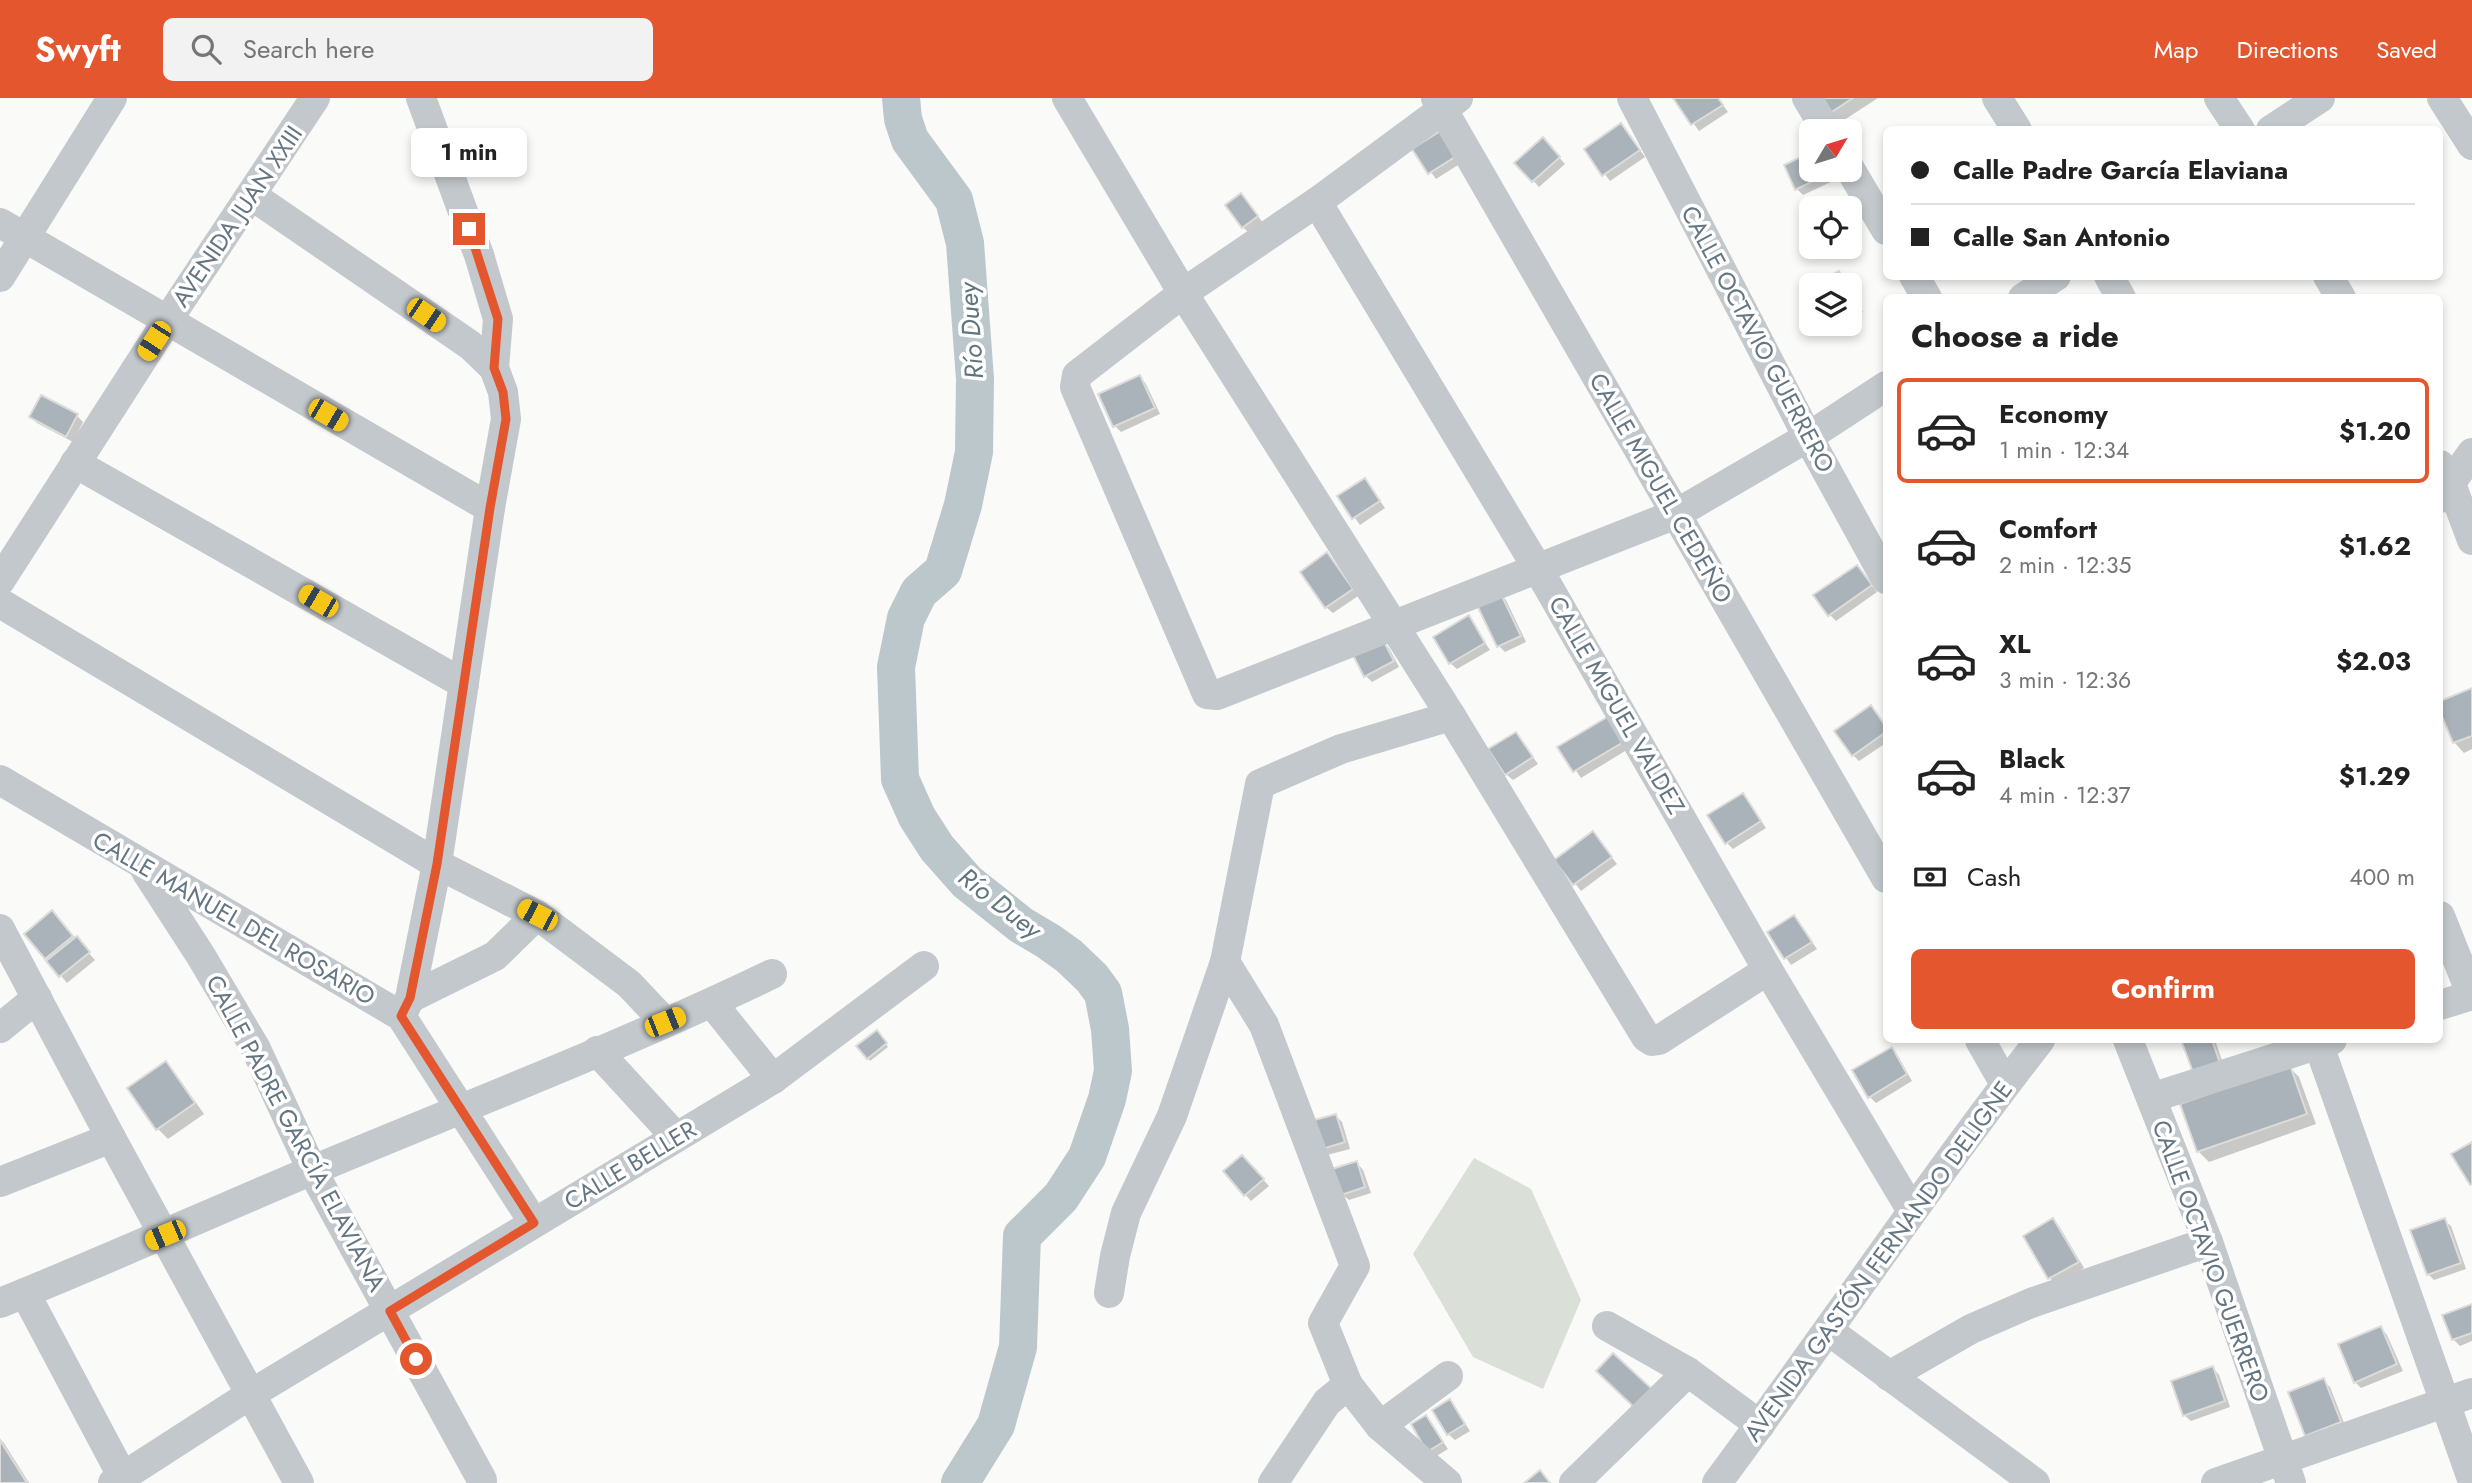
<!DOCTYPE html>
<html lang="en">
<head>
<meta charset="utf-8">
<style>
  :root { --surface:#fff; --page:#f2f2f2; --text:#222; --muted:#767676; --line:#e0e0e0; --accent:#e4572e }
  body { margin:0; font-family:Jost,sans-serif; background:var(--page); color:var(--text); height:100vh; display:flex; flex-direction:column; font-size:26px; white-space:nowrap }
  * { box-sizing:border-box; margin:0 }
  p { font-size:23px; color:var(--muted) }
  .icon { flex:none; width:38px; height:38px; fill:none; stroke:currentColor; stroke-width:2; stroke-linecap:round; stroke-linejoin:round }
  .map { position:relative; flex:1; overflow:hidden }
  .side { position:absolute; left:1883px; top:196px; width:560px; height:749px; display:flex; flex-direction:column; background:var(--surface); border-radius:10px; box-shadow:0 4px 10px #0003 }
  .side>* { flex:none }
  .top-card { position:absolute; left:1883px; top:28px; width:560px; height:154px; border-radius:10px; box-shadow:0 4px 10px #0003; display:grid; align-content:center; height:154px; padding:0 28px; background:var(--surface) }
  .needle { width:46px; rotate:52deg }
  .fabs { position:absolute; left:1799px; top:21px; display:grid; gap:14px }
  .fabs a { display:grid; place-items:center; width:63px; height:63px; border-radius:10px; background:var(--surface); box-shadow:0 4px 10px #0003; font-size:35px }
  .end { position:absolute; width:32px; height:32px; margin:-16px; border:9px solid #e4572e; background:#fff; box-shadow:0 0 0 4px #fff }
  .from { border-radius:50% }
  .bubble { position:absolute; height:49px; border-radius:10px; background:var(--surface); box-shadow:0 4px 10px #0003; font-size:23px; font-weight:700; line-height:49px; text-align:center }
  .car { position:absolute; width:21px; height:42px; margin:-21px -10px; border-radius:9px; box-shadow:0 0 5px 2px #0007; background:linear-gradient(#f5c518 24%,#345 0 40%,#f5c518 0 76%,#345 0 86%,#f5c518 0) }
  .top-card b { display:flex; align-items:center; gap:24px; height:66px; font-size:26px }
  .top-card b+b { border-top:2px solid var(--line) }
  .top-card i { width:18px; height:18px; background:var(--text) }
  ul { padding:0; list-style:none }
  li { display:flex; align-items:center; gap:21px; height:105px; margin:0 14px 10px; padding:0 14px; border:4px solid transparent; border-radius:10px }
  li div { flex:1 }
  li b { display:block; font-size:26px }
  li em { font-style:normal; font-weight:700 }
  li.active { border-color:var(--accent) }
  li>.icon { width:63px; height:63px; stroke-width:1.5 }
  h2 { padding:0 28px; font-size:32px; line-height:84px }
  .pay { display:flex; align-items:center; gap:18px; height:77px; padding:0 28px; font-size:26px }
  .pay p { margin-inline-start:auto }
  .button { display:flex; gap:14px; margin-top:auto; padding:14px 28px }
  .button a { flex:1; height:80px; border-radius:10px; background:var(--accent); color:#fff; font-size:28px; font-weight:700; line-height:80px; text-align:center }
  header { display:flex; align-items:center; gap:42px; box-sizing:border-box; height:98px; padding:0 35px; background:var(--accent); color:#fff }
  header strong { font-size:33px }
  nav { display:flex; gap:38px; margin-inline-start:auto; font-size:24px }
  .search { width:490px; height:63px; background:var(--page); display:flex; align-items:center; gap:18px; box-sizing:border-box; padding:0 24px; border-radius:10px; color:var(--muted); font-size:26px }
  .map>svg:first-child { display:block }
</style>
</head>
<body>
<header>
<strong>Swyft</strong>
<div class="search"><svg class="icon" aria-label="search" viewBox="0 0 24 24"><circle cx="10" cy="10" r="6"/><path d="M15 15l6 6"/></svg>Search here</div>
<nav><a>Map</a><a>Directions</a><a>Saved</a></nav>
</header>
<div class="map">
<svg width="2472" height="1385" viewBox="0 0 2472 1385">
  <rect width="100%" height="100%" fill="#fafaf8"/>
  <polygon fill="#dadfd7" points="1474,1060 1531,1091 1581,1202 1543,1291 1473,1259 1413,1156"/>
  <g fill="#0003">
    <polygon points="1675,0 1718,0 1728,14 1699,33"/>
    <polygon points="1818,0 1878,0 1838,26"/>
    <polygon points="1621,27 1645,59 1610,83 1586,52"/>
    <polygon points="1549,48 1565,66 1539,89 1517,65"/>
    <polygon points="1415,52 1466,62 1436,81"/>
    <polygon points="1811,56 1811,72 1828,72 1833,83 1803,97 1797,91 1786,68"/>
    <polygon points="1247,103 1263,125 1249,135 1243,129"/>
    <polygon points="1850,191 1863,214 1850,221"/>
    <polygon points="1140,279 1146,286 1160,316 1121,334 1115,328"/>
    <polygon points="77,318 83,324 73,344 37,325 31,319"/>
    <polygon points="1365,382 1385,410 1360,427 1340,399"/>
    <polygon points="1327,457 1358,498 1333,515 1326,509"/>
    <polygon points="1857,469 1877,494 1836,523 1830,517"/>
    <polygon points="1499,496 1506,502 1526,544 1505,554 1499,548"/>
    <polygon points="1468,520 1490,552 1457,571 1450,565"/>
    <polygon points="1383,544 1389,550 1399,569 1372,584 1366,578"/>
    <polygon points="2472,591 2472,651 2464,655 2454,644 2440,605"/>
    <polygon points="1871,609 1886,629 1886,645 1859,663 1853,657"/>
    <polygon points="1609,620 1630,650 1581,680 1560,649"/>
    <polygon points="1516,636 1538,666 1513,682 1506,676"/>
    <polygon points="1743,697 1766,730 1733,751 1727,745"/>
    <polygon points="1593,736 1617,766 1581,793 1557,762"/>
    <polygon points="1794,819 1817,851 1791,867 1769,835"/>
    <polygon points="58,821 95,862 67,885 27,836"/>
    <polygon points="879,937 888,949 870,963 868,960"/>
    <polygon points="2183,942 2215,942 2225,971 2194,973"/>
    <polygon points="1891,952 1898,958 1912,983 1876,1005 1869,998"/>
    <polygon points="165,965 175,975 204,1016 168,1041 158,1031 129,991"/>
    <polygon points="2289,969 2299,979 2316,1026 2209,1064 2199,1054 2182,1007"/>
    <polygon points="1336,1018 1342,1024 1350,1051 1327,1057 1321,1051"/>
    <polygon points="1248,1065 1269,1088 1251,1103 1225,1074"/>
    <polygon points="1357,1065 1363,1072 1371,1095 1349,1102 1342,1096"/>
    <polygon points="2053,1122 2059,1128 2084,1170 2056,1187 2050,1180 2025,1138"/>
    <polygon points="2444,1122 2451,1128 2466,1171 2434,1182 2428,1176"/>
    <polygon points="2472,1208 2472,1243 2460,1248 2453,1241"/>
    <polygon points="2381,1230 2387,1237 2403,1273 2361,1290 2355,1284"/>
    <polygon points="2213,1270 2219,1277 2230,1309 2191,1323 2184,1317"/>
    <polygon points="2323,1283 2330,1289 2346,1330 2313,1343 2306,1337"/>
    <polygon points="1450,1303 1470,1333 1455,1342 1448,1336"/>
    <polygon points="1426,1319 1448,1351 1435,1359 1428,1352"/>
    <polygon points="0,1341 4,1345 29,1385 0,1385"/>
  </g>
  <g fill="none" stroke-linecap="round" stroke-linejoin="round">
    <polyline stroke="#bbc7cb" stroke-width="38" points="901,0 903,21 910,42 954,102 965,145 975,281 974,354 963,407 943,473 919,494 906,520 896,569 900,681 917,719 937,750 967,784 1021,827 1048,843 1069,858 1092,880 1103,895 1110,931 1113,973 1107,1001 1087,1059 1061,1099 1022,1138 1018,1249 996,1327 960,1385"/>
  </g>
  <g fill="#aab3b9" stroke="#dcdcda" stroke-width="2">
    <polygon points="1673,0 1718,0 1723,7 1691,27"/>
    <polygon points="1816,0 1853,0 1827,17"/>
    <polygon points="1621,25 1640,52 1602,78 1584,51"/>
    <polygon points="1445,30 1461,55 1428,76 1412,51"/>
    <polygon points="1543,39 1560,59 1532,84 1514,65"/>
    <polygon points="1811,54 1811,72 1826,72 1828,76 1795,92 1784,67"/>
    <polygon points="1241,95 1258,118 1242,130 1225,107"/>
    <polygon points="1839,173 1846,187 1814,187"/>
    <polygon points="1140,277 1155,310 1113,329 1098,296"/>
    <polygon points="41,297 78,316 66,339 29,319"/>
    <polygon points="1365,380 1380,403 1352,421 1337,398"/>
    <polygon points="1327,454 1353,491 1325,510 1300,474"/>
    <polygon points="1857,467 1872,487 1828,518 1813,497"/>
    <polygon points="1500,494 1521,538 1497,549 1476,505"/>
    <polygon points="1469,517 1485,545 1449,566 1433,539"/>
    <polygon points="1383,542 1394,563 1364,579 1353,557"/>
    <polygon points="2472,590 2472,638 2453,645 2440,614 2440,603"/>
    <polygon points="1871,607 1886,629 1886,634 1852,658 1834,633"/>
    <polygon points="1609,618 1625,643 1573,674 1557,649"/>
    <polygon points="1516,634 1533,659 1505,677 1488,651"/>
    <polygon points="1743,695 1761,723 1725,746 1707,717"/>
    <polygon points="1593,733 1612,759 1573,787 1554,762"/>
    <polygon points="52,812 73,838 45,861 24,836"/>
    <polygon points="1794,817 1812,844 1784,861 1767,834"/>
    <polygon points="77,838 90,854 59,879 46,863"/>
    <polygon points="877,932 887,945 867,961 856,948"/>
    <polygon points="2181,942 2212,942 2220,965 2193,974"/>
    <polygon points="1892,949 1907,976 1868,1000 1852,972"/>
    <polygon points="166,963 195,1005 156,1032 127,990"/>
    <polygon points="2290,967 2307,1016 2197,1054 2180,1006"/>
    <polygon points="1336,1016 1345,1044 1319,1052 1311,1023"/>
    <polygon points="2472,1044 2472,1086 2470,1087 2451,1056"/>
    <polygon points="1242,1057 1264,1081 1244,1098 1223,1073"/>
    <polygon points="1357,1063 1365,1089 1341,1097 1332,1071"/>
    <polygon points="2053,1120 2079,1164 2048,1181 2023,1138"/>
    <polygon points="2445,1120 2461,1165 2427,1177 2410,1132"/>
    <polygon points="2472,1206 2472,1235 2452,1242 2442,1217"/>
    <polygon points="2381,1228 2397,1266 2354,1285 2338,1246"/>
    <polygon points="1613,1255 1653,1292 1636,1311 1596,1273"/>
    <polygon points="2213,1268 2225,1303 2183,1318 2171,1283"/>
    <polygon points="2324,1280 2341,1324 2305,1338 2288,1294"/>
    <polygon points="1450,1301 1465,1326 1447,1337 1432,1312"/>
    <polygon points="1426,1317 1443,1344 1427,1354 1411,1326"/>
    <polygon points="0,1342 27,1385 0,1385"/>
    <polygon points="1540,1372 1550,1385 1524,1385"/>
  </g>
  <g fill="none" stroke-linecap="round" stroke-linejoin="round">
    <g stroke="#c3c8cc" stroke-width="30">
      <polyline points="1067,0 1183,195 1451,618 1646,939 1652,943 1659,942 1768,872"/>
      <polyline points="1436,0 1886,780"/>
      <polyline points="1458,0 1317,104 1183,195 1077,277 1075,289 1207,596 1217,597 1676,416 1808,339 1886,288"/>
      <polyline points="1632,0 1808,339 1886,481"/>
      <polyline points="1807,0 1827,33"/>
      <polyline points="1997,0 2017,32"/>
      <polyline points="2219,0 2240,32"/>
      <polyline points="2442,0 2472,47"/>
      <polyline points="2271,32 2320,0"/>
      <polyline points="1850,71 1886,132"/>
      <polyline points="251,97 470,247 494,270"/>
      <polyline points="1317,104 1538,471 1768,872 1912,1113"/>
      <polyline points="0,125 490,410"/>
      <polyline points="1914,178 1927,200"/>
      <polyline points="2109,178 2121,200"/>
      <polyline points="2328,178 2341,200"/>
      <polyline points="0,179 112,0"/>
      <polyline points="2023,200 2056,178"/>
      <polyline points="75,365 464,586"/>
      <polyline points="2440,367 2451,386 2472,442"/>
      <polyline points="2440,400 2472,355"/>
      <polyline points="0,483 167,223 315,0"/>
      <polyline points="0,505 437,766 537,817 629,886 665,924"/>
      <polyline points="0,682 401,918 534,1125"/>
      <polyline points="146,773 201,858 256,951 312,1072 482,1382"/>
      <polyline points="2440,818 2472,898"/>
      <polyline points="0,831 111,1040 299,1385"/>
      <polyline points="1225,864 1264,927 1355,1168 1323,1225 1348,1287 1380,1328 1447,1385"/>
      <polyline points="410,900 495,858 537,817"/>
      <polyline points="712,905 773,981"/>
      <polyline points="2440,907 2472,897"/>
      <polyline points="401,918 410,900 437,766 490,410 506,321 503,294 494,270 498,221 479,157 421,0"/>
      <polyline points="0,930 37,900"/>
      <polyline points="1980,942 2005,986"/>
      <polyline points="2128,942 2208,1144 2291,1385"/>
      <polyline points="2317,942 2472,1381"/>
      <polyline points="597,953 676,1039"/>
      <polyline points="2151,1000 2332,942"/>
      <polyline points="0,1084 111,1040"/>
      <polyline points="25,1195 126,1385"/>
      <polyline points="1109,1195 1115,1158 1126,1115 1172,1018 1225,864 1260,686 1341,651 1451,618"/>
      <path d="M0,1205C105,1163 208,1116 313,1072C466,1008 622,948 772,876"/>
      <polyline points="1607,1228 1688,1274 1760,1327"/>
      <polyline points="1829,1233 2035,1385"/>
      <polyline points="1889,1278 1971,1231 2031,1205 2208,1144"/>
      <polyline points="1380,1328 1448,1278"/>
      <polyline points="113,1385 251,1296 773,981 924,868"/>
      <polyline points="1273,1385 1327,1304 1348,1287"/>
      <polyline points="1574,1385 1688,1274"/>
      <path d="M1717,1385C1826,1238 1928,1086 2040,942"/>
      <polyline points="2216,1385 2472,1295"/>
    </g>
  </g>
  <g fill="none" stroke-linecap="round" stroke-linejoin="round">
    <polyline stroke="#e4572e" stroke-width="9" points="416,1261 390,1213 534,1125 401,918 410,900 437,766 490,410 506,321 503,294 494,270 498,221 469,131"/>
  </g>
  <g text-anchor="middle" dominant-baseline="central" stroke-width="7" stroke-linejoin="round" paint-order="stroke">
    <g font-size="24" fill="#657683" stroke="#fff">
      <text transform="translate(237 118) rotate(-56)">AVENIDA JUAN XXIII</text>
      <text transform="translate(1758 241) rotate(62)">CALLE OCTAVIO GUERRERO</text>
      <text transform="translate(1661 390) rotate(60)">CALLE MIGUEL CEDEÑO</text>
      <text transform="translate(1617 607) rotate(60)">CALLE MIGUEL VALDEZ</text>
      <text transform="translate(234 820) rotate(30)">CALLE MANUEL DEL ROSARIO</text>
      <text transform="translate(296 1035) rotate(62)">CALLE PADRE GARCÍA ELAVIANA</text>
      <text transform="translate(630 1067) rotate(-31)">CALLE BELLER</text>
      <text transform="translate(1878 1163) rotate(-54)">AVENIDA GASTÓN FERNANDO DELIGNE</text>
      <text transform="translate(2211 1163) rotate(70)">CALLE OCTAVIO GUERRERO</text>
    </g>
    <g font-size="26" font-style="italic" fill="#60757c" stroke="#fff">
      <text transform="translate(971 233) rotate(-94)">Río Duey</text>
      <text transform="translate(1000 805) rotate(38)">Río Duey</text>
    </g>
  </g>
</svg>
<div class="fabs">
<a><svg class="needle" viewBox="-14 -14 28 28"><path d="M0-13l5 13h-10z" fill="#e53935"/><path d="M0 13l5-13h-10z" fill="#767676"/></svg></a>
<a><svg class="icon" aria-label="locate" viewBox="0 0 24 24"><circle cx="12" cy="12" r="6"/><path d="M12 2v4M12 18v4M2 12h4M18 12h4"/></svg></a>
<a><svg class="icon" aria-label="layers" viewBox="0 0 24 24"><path d="M12 4l9 5-9 5-9-5zM3 14l9 5 9-5"/></svg></a>
</div>
<i class="end from" style="left:416px;top:1261px"></i>
<i class="end" style="left:469px;top:131px"></i>
<div class="bubble" style="left:411px;top:30px;width:116px">1 min</div>
<i class="car" style="left:426px;top:217px;rotate:124deg"></i>
<i class="car" style="left:154px;top:243px;rotate:213deg"></i>
<i class="car" style="left:328px;top:317px;rotate:120deg"></i>
<i class="car" style="left:318px;top:503px;rotate:300deg"></i>
<i class="car" style="left:537px;top:817px;rotate:297deg"></i>
<i class="car" style="left:665px;top:924px;rotate:68deg"></i>
<i class="car" style="left:165px;top:1137px;rotate:247deg"></i>
<div class="top-card">
<b><i class="from"></i>Calle Padre García Elaviana</b>
<b><i></i>Calle San Antonio</b>
</div>
<section class="side">
<h2>Choose a ride</h2>
<ul>
<li class="active"><svg class="icon" aria-label="car" viewBox="0 0 24 24"><path d="M5 17H2v-5l4-1 3-4h7l3 4 3 1v5h-3M9 17h6M6 11h13"/><circle cx="7" cy="17" r="2"/><circle cx="17" cy="17" r="2"/></svg><div><b>Economy</b><p>1 min · 12:34</p></div><em>$1.20</em></li>
<li><svg class="icon" aria-label="car" viewBox="0 0 24 24"><path d="M5 17H2v-5l4-1 3-4h7l3 4 3 1v5h-3M9 17h6M6 11h13"/><circle cx="7" cy="17" r="2"/><circle cx="17" cy="17" r="2"/></svg><div><b>Comfort</b><p>2 min · 12:35</p></div><em>$1.62</em></li>
<li><svg class="icon" aria-label="car" viewBox="0 0 24 24"><path d="M5 17H2v-5l4-1 3-4h7l3 4 3 1v5h-3M9 17h6M6 11h13"/><circle cx="7" cy="17" r="2"/><circle cx="17" cy="17" r="2"/></svg><div><b>XL</b><p>3 min · 12:36</p></div><em>$2.03</em></li>
<li><svg class="icon" aria-label="car" viewBox="0 0 24 24"><path d="M5 17H2v-5l4-1 3-4h7l3 4 3 1v5h-3M9 17h6M6 11h13"/><circle cx="7" cy="17" r="2"/><circle cx="17" cy="17" r="2"/></svg><div><b>Black</b><p>4 min · 12:37</p></div><em>$1.29</em></li>
</ul>
<div class="pay"><svg class="icon" aria-label="cash" viewBox="0 0 24 24"><path d="M3 7h18v10H3z"/><circle cx="12" cy="12" r="2"/></svg>Cash<p>400 m</p></div>
<div class="button"><a>Confirm</a></div>
</section>
</div>
</body>
</html>
